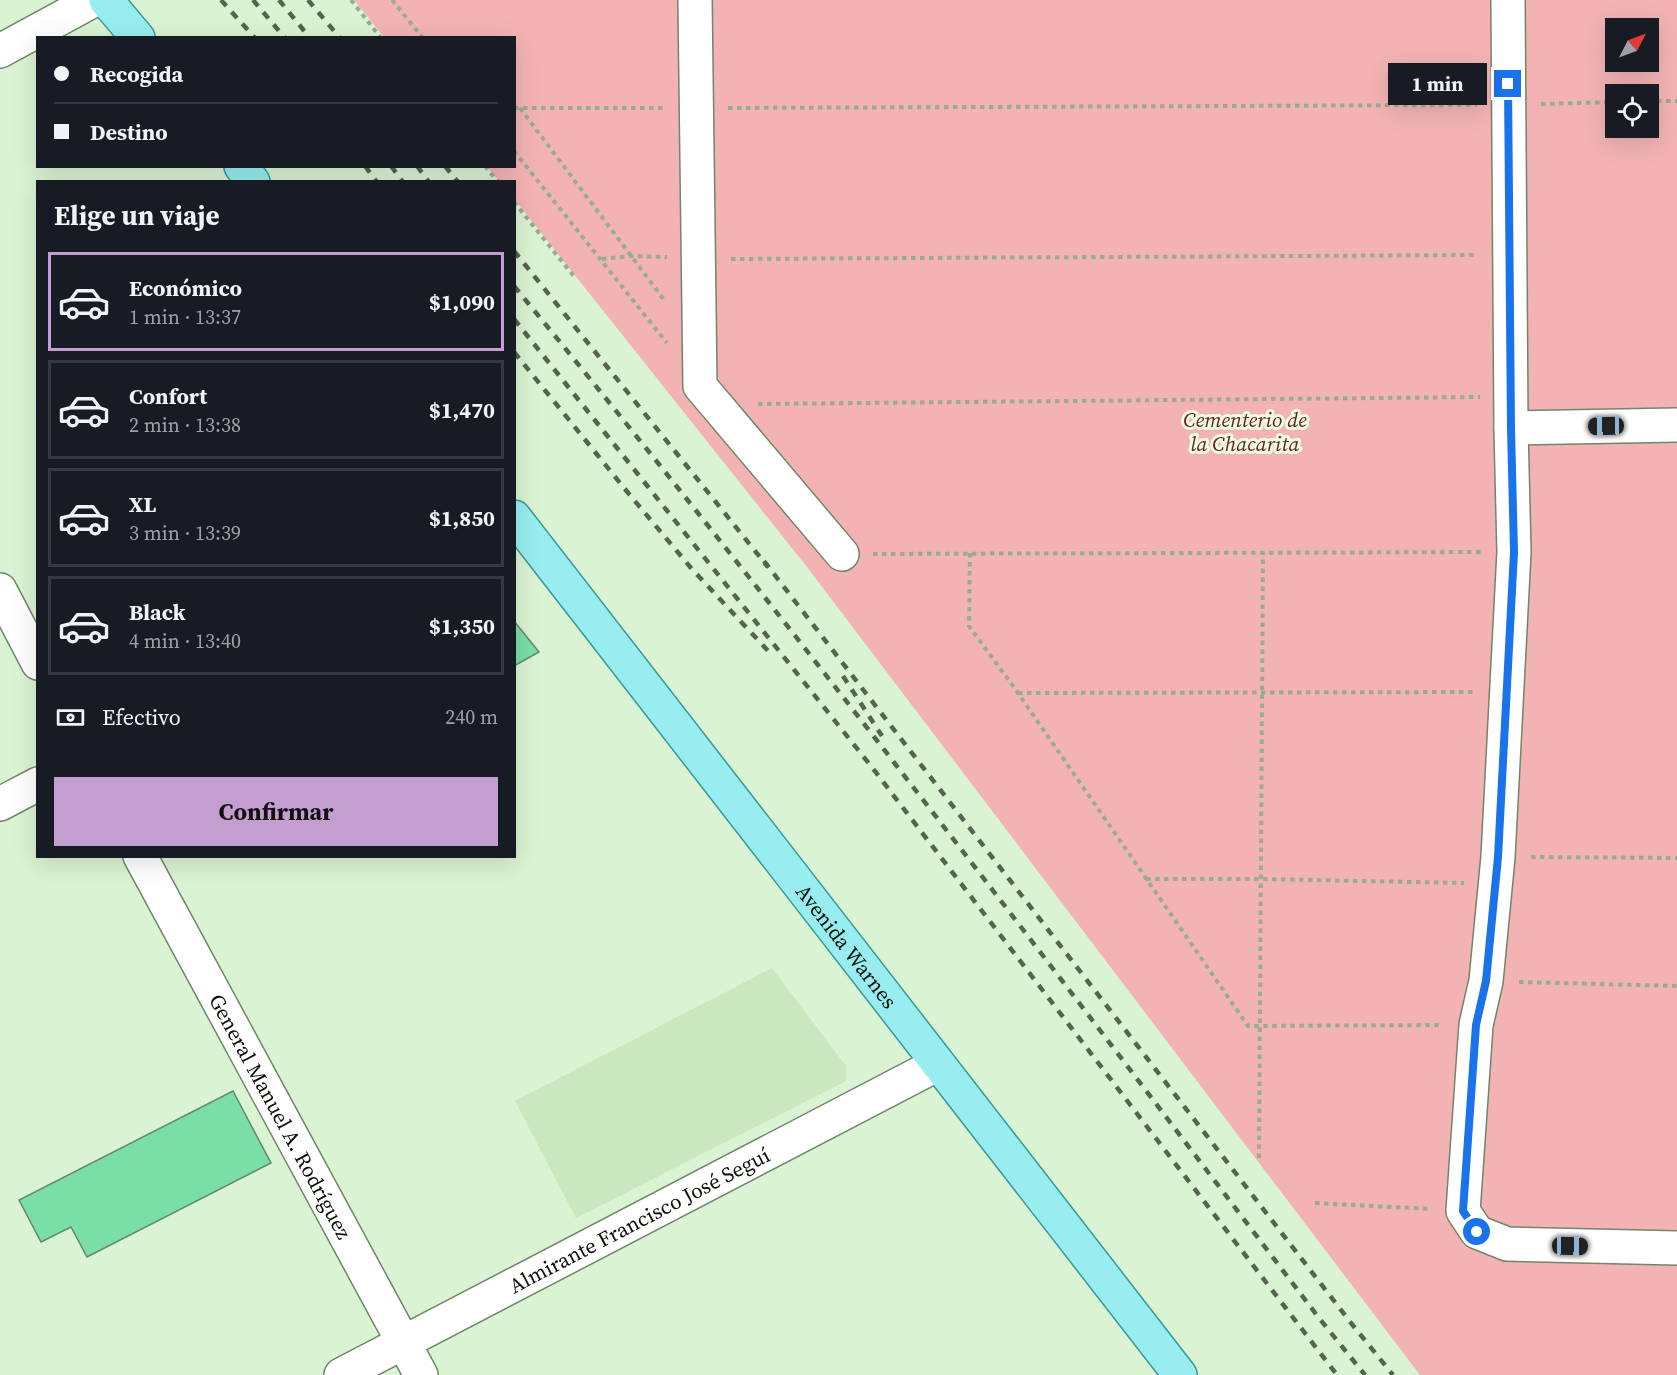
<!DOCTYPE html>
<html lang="es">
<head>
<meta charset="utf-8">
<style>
  :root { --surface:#171b24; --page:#20242c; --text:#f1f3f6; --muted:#9ea1a6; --line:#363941; --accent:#c49ed1 }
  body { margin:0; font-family:"Source Serif 4",serif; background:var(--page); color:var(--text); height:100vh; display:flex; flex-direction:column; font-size:22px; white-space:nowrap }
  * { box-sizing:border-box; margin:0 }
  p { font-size:20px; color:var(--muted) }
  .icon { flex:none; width:33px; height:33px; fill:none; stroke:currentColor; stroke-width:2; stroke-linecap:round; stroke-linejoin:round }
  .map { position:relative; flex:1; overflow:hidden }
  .drawer { position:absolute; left:36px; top:180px; width:480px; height:678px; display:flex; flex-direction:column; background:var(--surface); border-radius:0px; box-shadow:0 6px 24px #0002 }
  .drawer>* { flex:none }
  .top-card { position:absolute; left:36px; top:36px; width:480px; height:132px; border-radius:0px; box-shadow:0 6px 24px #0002; display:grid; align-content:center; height:132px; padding:0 18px; background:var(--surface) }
  .needle { width:39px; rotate:48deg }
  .controls { position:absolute; left:1605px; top:18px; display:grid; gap:12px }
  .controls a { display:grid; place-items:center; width:54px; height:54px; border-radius:0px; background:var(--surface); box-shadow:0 6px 24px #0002; font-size:30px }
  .end { position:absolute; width:27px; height:27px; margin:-14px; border:8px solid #1a73e8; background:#fff; box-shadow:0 0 0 3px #fff }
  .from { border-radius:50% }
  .bubble { position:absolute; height:42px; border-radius:0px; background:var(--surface); box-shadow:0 6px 24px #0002; font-size:20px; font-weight:700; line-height:42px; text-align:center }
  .car { position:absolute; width:18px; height:36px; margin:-18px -9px; border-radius:8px; box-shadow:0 0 4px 2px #0007; background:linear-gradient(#222 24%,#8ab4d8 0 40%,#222 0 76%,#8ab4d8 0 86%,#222 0) }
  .top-card b { display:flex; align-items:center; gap:21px; height:57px; font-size:22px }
  .top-card b+b { border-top:2px solid var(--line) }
  .top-card i { width:15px; height:15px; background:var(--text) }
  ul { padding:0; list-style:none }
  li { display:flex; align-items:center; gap:18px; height:99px; margin:0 12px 9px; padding:0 6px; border:3px solid var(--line); border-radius:0px }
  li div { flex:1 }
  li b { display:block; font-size:22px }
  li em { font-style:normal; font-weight:700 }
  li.active { border-color:var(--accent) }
  li>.icon { width:54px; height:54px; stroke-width:1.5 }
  h2 { padding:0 18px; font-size:27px; line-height:72px }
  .pay { display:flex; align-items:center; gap:15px; height:66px; padding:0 18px; font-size:22px }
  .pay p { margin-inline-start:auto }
  .cta { display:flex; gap:12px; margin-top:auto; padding:12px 18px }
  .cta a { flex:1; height:69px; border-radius:0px; background:var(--accent); color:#111; font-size:24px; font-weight:700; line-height:69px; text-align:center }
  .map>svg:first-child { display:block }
</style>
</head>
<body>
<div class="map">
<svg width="1677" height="1375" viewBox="0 0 1677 1375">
  <rect width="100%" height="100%" fill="#daf3d2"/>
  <polygon fill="#cae7c0" points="772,968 846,1066 846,1081 576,1218 515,1101"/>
  <path fill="#f3b3b4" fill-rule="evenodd" d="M354,0H1677V1375H1420L807,567L515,200L514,182L499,181L487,167L514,166V38L384,37ZM1616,28H1648V62H1616ZM1616,94H1648V128H1616Z"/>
  <g fill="#79dfa7" stroke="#648772" stroke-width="1.5">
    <polygon points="514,621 539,652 514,666"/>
    <polygon points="233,1091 271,1163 87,1257 71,1227 41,1242 19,1200"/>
  </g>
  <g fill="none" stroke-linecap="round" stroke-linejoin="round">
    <g stroke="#708668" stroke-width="36">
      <g id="minor">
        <polyline points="695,0 700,386 842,554"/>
        <polyline points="1508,0 1511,428 1514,552 1498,857 1486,981 1476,1025 1463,1211 1477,1232 1507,1244 1677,1248"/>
        <polyline points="0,51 94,0"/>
        <polyline points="1511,428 1677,425"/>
        <polyline points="0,590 38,663"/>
        <polyline points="0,804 38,784"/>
        <path id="s1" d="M140,856L421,1375"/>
        <path id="s2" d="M341,1375L938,1064"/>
      </g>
    </g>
    <g stroke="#389897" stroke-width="36">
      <g id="major">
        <polyline points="106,0 138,38"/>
        <polyline points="241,166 253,182"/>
        <path id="s3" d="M514,517L1180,1375"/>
      </g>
    </g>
    <g stroke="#98ac92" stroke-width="4" stroke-dasharray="4.5 4.5" stroke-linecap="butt">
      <polyline points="351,0 381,38"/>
      <polyline points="392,0 423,38"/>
      <polyline points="1648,101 1677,101"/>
      <polyline points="1541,104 1616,102"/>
      <polyline points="514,108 664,108"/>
      <polyline points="520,108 665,301"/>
      <polyline points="728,108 1477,105"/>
      <polyline points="514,151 667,343"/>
      <polyline points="485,166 498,182"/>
      <polyline points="514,202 576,279"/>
      <polyline points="602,259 631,256 667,257"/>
      <polyline points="731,259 1476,255"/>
      <polyline points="758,404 1480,397"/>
      <polyline points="970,553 969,626 1018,693 1248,1026 1443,1025"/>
      <polyline points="873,554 1483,552"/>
      <polyline points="1018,693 1476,692"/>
      <polyline points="1531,857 1677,858"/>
      <polyline points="1146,879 1261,879 1464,883"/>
      <polyline points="1519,982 1677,986"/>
      <polyline points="1259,1158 1263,552"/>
      <polyline points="1315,1203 1432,1209"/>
    </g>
    <use href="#minor" stroke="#fff" stroke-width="33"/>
    <use href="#major" stroke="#97edef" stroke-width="33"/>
    <g stroke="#556350" stroke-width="4.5" stroke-dasharray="8 8" stroke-linecap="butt">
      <polyline points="221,0 255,38"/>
      <polyline points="253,0 285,38"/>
      <polyline points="279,0 310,38"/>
      <polyline points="308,0 340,38"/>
      <polyline points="365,166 377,182"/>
      <polyline points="391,166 403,182"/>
      <polyline points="417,166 429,182"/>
      <polyline points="445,166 458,182"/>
      <polyline points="514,251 768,567"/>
      <path d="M514,286C792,623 1055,971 1319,1318L1365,1375"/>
      <polyline points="514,319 871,766 1337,1375"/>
      <polyline points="514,352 629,494 691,568 771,654"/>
      <polyline points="764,561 1351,1323 1393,1375"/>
      <polyline points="843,676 882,736"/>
    </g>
  </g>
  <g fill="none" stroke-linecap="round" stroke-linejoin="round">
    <polyline stroke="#1a73e8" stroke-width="8" points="1477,1232 1463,1211 1476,1025 1486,981 1498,857 1514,552 1511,428 1508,84"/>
  </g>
  <g text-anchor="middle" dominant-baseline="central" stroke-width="6" stroke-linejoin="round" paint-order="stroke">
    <g font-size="21" font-style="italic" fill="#731826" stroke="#ebfee4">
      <text x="1245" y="419">Cementerio de<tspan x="1245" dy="24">la Chacarita</tspan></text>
    </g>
    <g font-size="21" fill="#091106" stroke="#ebfee4">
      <text stroke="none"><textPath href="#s3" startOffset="543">Avenida Warnes</textPath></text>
      <text stroke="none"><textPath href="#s1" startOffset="296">General Manuel A. Rodríguez</textPath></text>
      <text stroke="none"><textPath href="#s2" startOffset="336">Almirante Francisco José Seguí</textPath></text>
    </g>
  </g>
</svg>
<div class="controls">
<a><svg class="needle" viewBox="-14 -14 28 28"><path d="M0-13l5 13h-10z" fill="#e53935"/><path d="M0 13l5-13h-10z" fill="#9ea1a6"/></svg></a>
<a><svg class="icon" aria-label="locate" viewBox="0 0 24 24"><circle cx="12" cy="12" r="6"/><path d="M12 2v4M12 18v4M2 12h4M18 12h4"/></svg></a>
</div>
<i class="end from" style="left:1477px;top:1232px"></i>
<i class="end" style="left:1508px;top:84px"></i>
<div class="bubble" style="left:1388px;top:63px;width:99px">1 min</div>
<i class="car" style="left:1606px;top:426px;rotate:269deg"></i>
<i class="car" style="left:1570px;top:1246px;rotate:91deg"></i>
<div class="top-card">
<b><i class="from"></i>Recogida</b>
<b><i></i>Destino</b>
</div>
<section class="drawer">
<h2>Elige un viaje</h2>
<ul>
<li class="active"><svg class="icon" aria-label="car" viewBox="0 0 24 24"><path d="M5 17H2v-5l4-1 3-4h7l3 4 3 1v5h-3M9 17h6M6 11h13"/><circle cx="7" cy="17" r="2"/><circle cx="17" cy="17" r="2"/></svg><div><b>Económico</b><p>1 min · 13:37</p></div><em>$1,090</em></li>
<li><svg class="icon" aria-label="car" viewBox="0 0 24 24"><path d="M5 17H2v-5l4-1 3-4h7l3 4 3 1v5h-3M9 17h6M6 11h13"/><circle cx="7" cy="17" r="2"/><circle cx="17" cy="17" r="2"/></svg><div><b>Confort</b><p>2 min · 13:38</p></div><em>$1,470</em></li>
<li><svg class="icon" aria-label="car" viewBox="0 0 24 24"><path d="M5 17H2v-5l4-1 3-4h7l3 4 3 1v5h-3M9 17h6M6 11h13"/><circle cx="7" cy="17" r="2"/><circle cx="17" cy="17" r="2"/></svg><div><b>XL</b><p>3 min · 13:39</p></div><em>$1,850</em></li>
<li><svg class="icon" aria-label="car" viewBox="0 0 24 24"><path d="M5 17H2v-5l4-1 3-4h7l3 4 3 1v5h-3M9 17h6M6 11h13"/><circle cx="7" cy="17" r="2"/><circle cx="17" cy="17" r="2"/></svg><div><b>Black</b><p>4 min · 13:40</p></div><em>$1,350</em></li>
</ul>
<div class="pay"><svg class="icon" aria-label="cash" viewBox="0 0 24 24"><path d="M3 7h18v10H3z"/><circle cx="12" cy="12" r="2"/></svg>Efectivo<p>240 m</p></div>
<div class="cta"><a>Confirmar</a></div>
</section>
</div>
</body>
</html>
